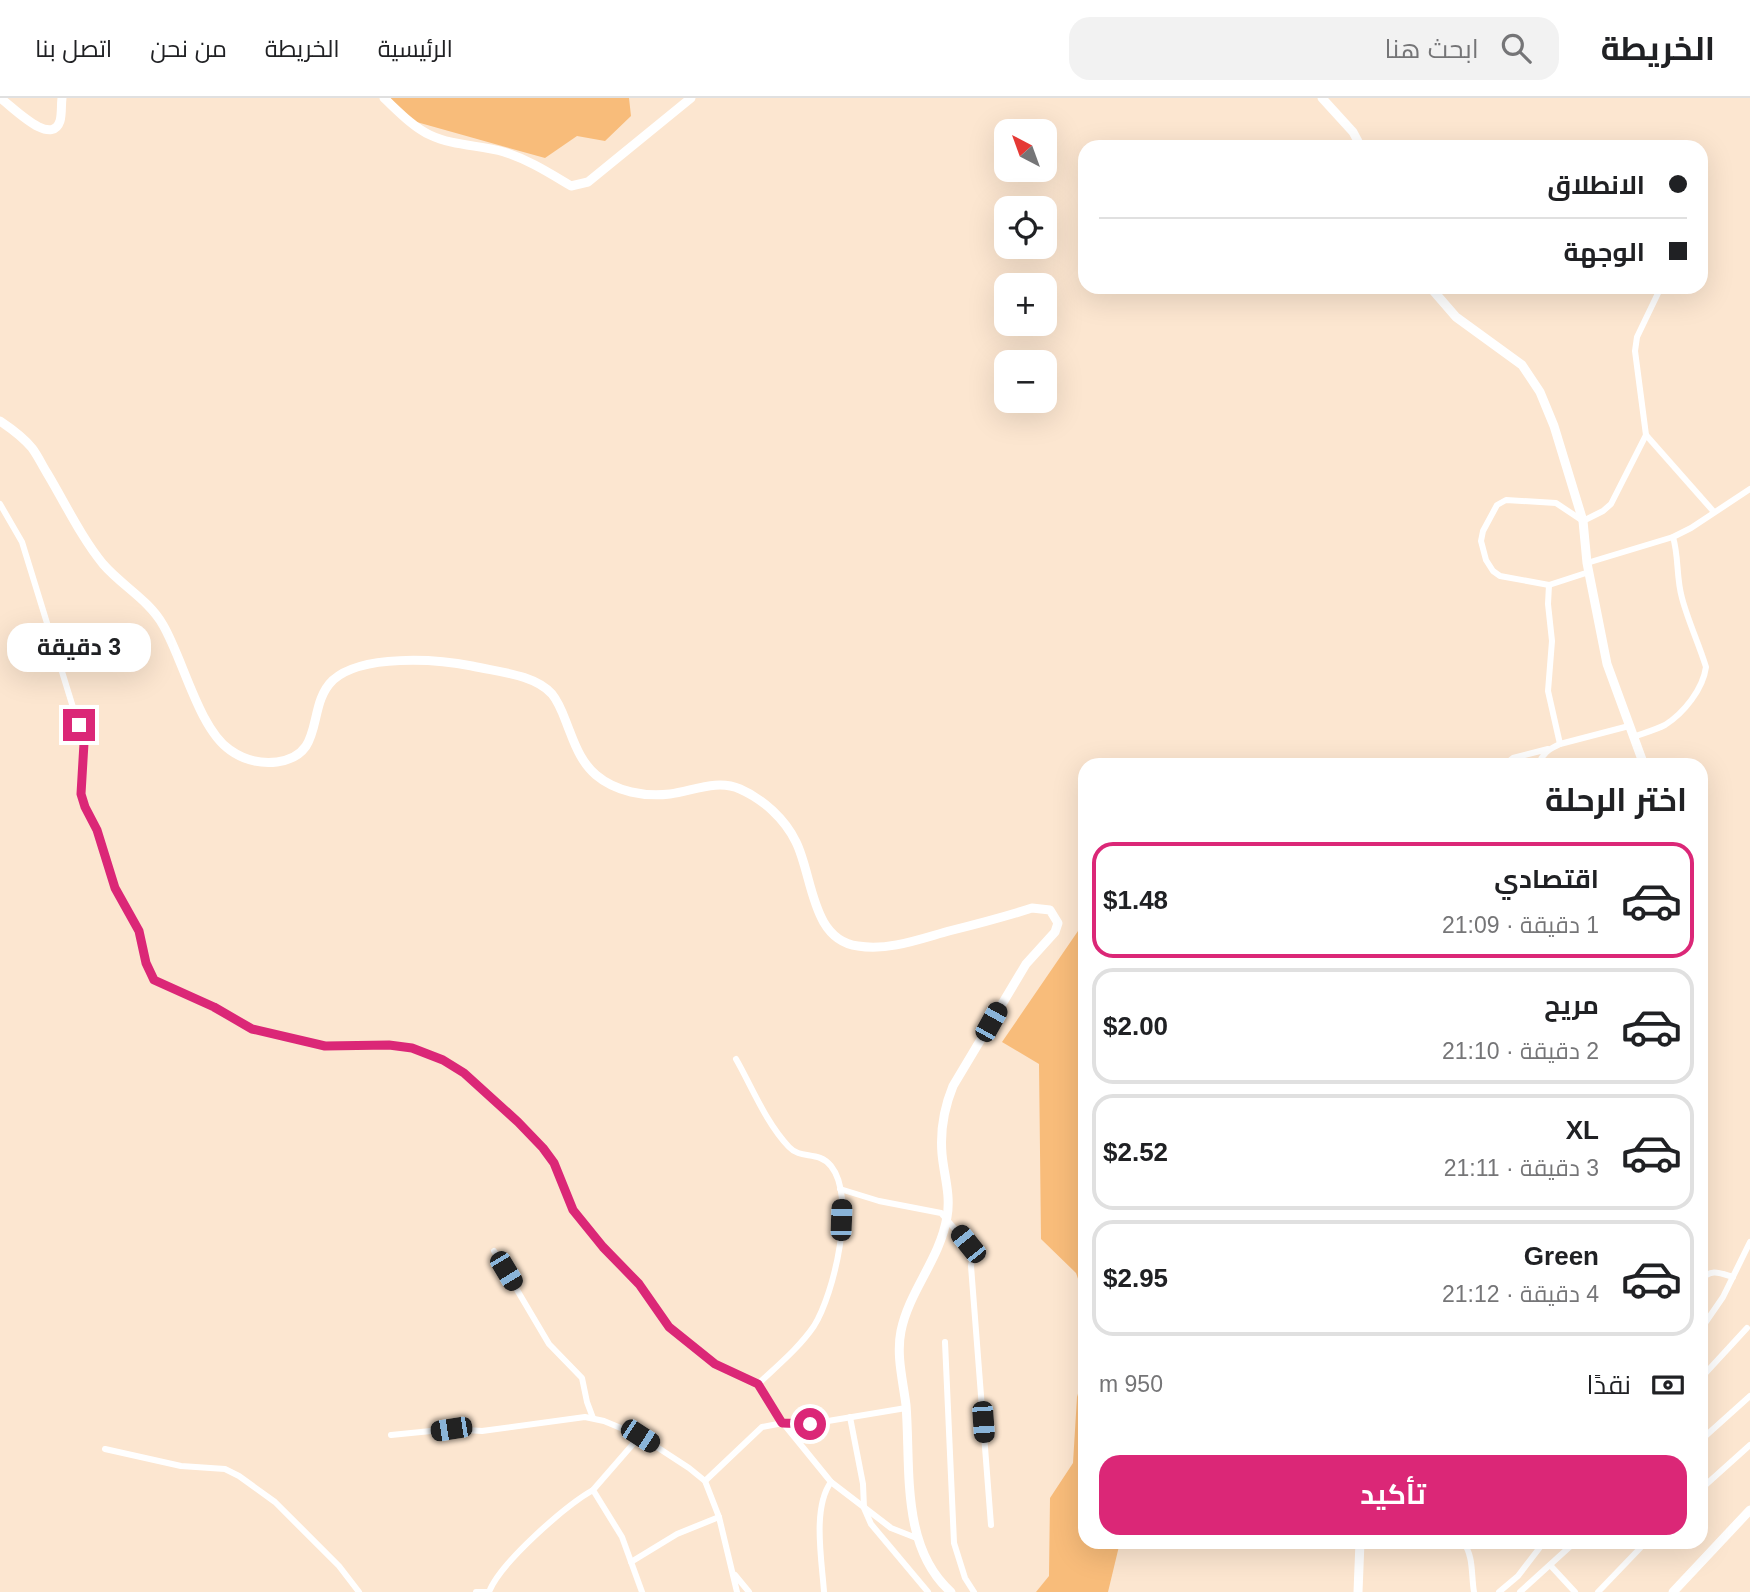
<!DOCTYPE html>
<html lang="ar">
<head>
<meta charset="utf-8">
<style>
  :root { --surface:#fff; --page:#f2f2f2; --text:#202124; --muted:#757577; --line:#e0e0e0; --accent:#db2777 }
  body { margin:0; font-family:Arial,Cairo,sans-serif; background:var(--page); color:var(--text); direction:rtl; height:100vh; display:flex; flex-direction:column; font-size:26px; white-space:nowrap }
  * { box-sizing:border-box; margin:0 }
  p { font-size:23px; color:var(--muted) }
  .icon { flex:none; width:38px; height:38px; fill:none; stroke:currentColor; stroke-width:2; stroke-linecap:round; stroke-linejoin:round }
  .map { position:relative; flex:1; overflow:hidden; direction:ltr }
  .drawer { position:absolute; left:1078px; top:660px; width:630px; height:791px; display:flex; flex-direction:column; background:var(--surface); border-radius:21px; box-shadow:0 7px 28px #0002; direction:rtl }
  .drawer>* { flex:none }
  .banner { position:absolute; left:1078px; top:42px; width:630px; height:154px; border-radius:21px; box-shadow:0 7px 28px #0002; direction:rtl; display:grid; align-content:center; height:154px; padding:0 21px; background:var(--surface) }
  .needle { width:46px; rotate:319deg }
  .controls { position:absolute; left:994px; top:21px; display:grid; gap:14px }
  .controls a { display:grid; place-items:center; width:63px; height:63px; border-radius:14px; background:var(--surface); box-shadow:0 7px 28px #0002; font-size:35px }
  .end { position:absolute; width:32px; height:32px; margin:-16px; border:9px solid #db2777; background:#fff; box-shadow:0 0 0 4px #fff }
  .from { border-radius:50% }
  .bubble { position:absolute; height:49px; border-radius:21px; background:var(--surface); box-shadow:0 7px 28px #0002; font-size:23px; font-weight:700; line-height:49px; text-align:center; direction:rtl }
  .car { position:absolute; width:21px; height:42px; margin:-21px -10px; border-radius:9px; box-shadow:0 0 5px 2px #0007; background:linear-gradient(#222 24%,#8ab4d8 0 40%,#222 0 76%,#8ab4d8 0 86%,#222 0) }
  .banner b { display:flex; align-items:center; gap:24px; height:66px; font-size:26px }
  .banner b+b { border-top:2px solid var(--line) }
  .banner i { width:18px; height:18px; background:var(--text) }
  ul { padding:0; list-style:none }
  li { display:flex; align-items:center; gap:21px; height:116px; margin:0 14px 10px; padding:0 7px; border:4px solid var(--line); border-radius:21px }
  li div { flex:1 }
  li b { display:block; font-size:26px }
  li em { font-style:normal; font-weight:700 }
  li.active { border-color:var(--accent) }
  li>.icon { width:63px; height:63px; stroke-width:1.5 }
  h2 { padding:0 21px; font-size:32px; line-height:84px }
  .pay { display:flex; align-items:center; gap:18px; height:77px; padding:0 21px; font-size:26px }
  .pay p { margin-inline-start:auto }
  .button { display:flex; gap:14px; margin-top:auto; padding:14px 21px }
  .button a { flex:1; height:80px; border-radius:21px; background:var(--accent); color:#fff; font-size:28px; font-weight:700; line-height:80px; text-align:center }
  header { display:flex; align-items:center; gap:42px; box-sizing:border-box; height:98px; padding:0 35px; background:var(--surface); border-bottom:2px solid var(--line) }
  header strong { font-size:33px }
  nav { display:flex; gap:38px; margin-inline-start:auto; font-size:24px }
  .search { width:490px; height:63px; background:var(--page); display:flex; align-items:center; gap:18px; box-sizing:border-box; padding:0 24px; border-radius:21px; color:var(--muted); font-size:26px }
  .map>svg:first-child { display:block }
</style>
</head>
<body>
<header>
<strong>الخريطة</strong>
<div class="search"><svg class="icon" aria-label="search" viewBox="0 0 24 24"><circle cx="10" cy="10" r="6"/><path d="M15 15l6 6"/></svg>ابحث هنا</div>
<nav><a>الرئيسية</a><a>الخريطة</a><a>من نحن</a><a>اتصل بنا</a></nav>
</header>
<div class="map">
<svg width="1750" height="1494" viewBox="0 0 1750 1494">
  <rect width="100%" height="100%" fill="#fce6d0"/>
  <g fill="#f8bc7a">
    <polygon points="390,0 629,0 631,18 605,43 577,38 545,60 413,23"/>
    <polygon points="1078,833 1085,833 1085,1201 1076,1175 1041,1141 1039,966 1002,944"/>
    <polygon points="1085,1272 1085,1444 1120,1444 1108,1494 1036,1494 1049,1478 1050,1400 1073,1365 1077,1299"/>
  </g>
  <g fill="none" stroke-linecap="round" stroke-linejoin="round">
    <g stroke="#fff" stroke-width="6">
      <polyline points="1646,337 1714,414"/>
      <polyline points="0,406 22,444 84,645 81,696 84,709 97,732 115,790 139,833 146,865 154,882 214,909 252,931 325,948 389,947 412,950 443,962 464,975 518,1024 543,1050 554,1065 573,1112 603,1149 639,1186 669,1229 715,1266 758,1286 783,1325 831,1384 891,1430 919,1441"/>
      <polyline points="1587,465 1673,439 1691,430 1750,391"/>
      <polyline points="1589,474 1549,487 1500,478 1493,473 1486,462 1481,443 1483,433 1497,407 1506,402 1556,405 1583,423 1603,413 1611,406 1646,337 1635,253 1637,239 1661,189"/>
      <polyline points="1549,487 1548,506 1552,543 1548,593 1560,646"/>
      <path d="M1633,639C1644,635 1655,632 1665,627C1684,615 1703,591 1706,569C1699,546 1688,523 1682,500C1676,479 1679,459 1673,439"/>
      <polyline points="1504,667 1513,660 1548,651"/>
      <path d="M1538,667C1543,655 1549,651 1560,646L1629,628"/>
      <path d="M736,961C752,989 766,1025 789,1049C801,1062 818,1052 831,1068C857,1100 834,1196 814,1228C799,1250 777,1268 758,1286"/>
      <polyline points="840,1091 879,1103 941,1115 968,1146 973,1156 971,1168 991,1427"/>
      <polyline points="494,1153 549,1246 582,1280 587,1304 593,1320"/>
      <path d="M1701,1182C1711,1170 1720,1175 1733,1179"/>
      <polyline points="1701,1231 1723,1199 1750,1144"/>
      <polyline points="945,1244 954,1445 965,1480 974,1494"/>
      <polyline points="1701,1280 1747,1230"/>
      <polyline points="850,1319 863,1386 864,1410 871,1426 928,1494"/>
      <polyline points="391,1337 451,1331 482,1333 585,1319 604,1323 640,1338 689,1370 705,1383 719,1419 737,1494"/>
      <polyline points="640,1338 593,1392 622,1439 642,1494"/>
      <polyline points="1701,1342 1750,1298"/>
      <polyline points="105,1351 181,1368 225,1371 239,1378 275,1404 339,1468 359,1494"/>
      <polyline points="705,1383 762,1329 783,1325 810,1326 906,1310"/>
      <polyline points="1701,1391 1750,1347"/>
      <path d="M1463,1444C1474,1458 1471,1477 1474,1494"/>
      <polyline points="631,1464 677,1436 719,1419"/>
      <polyline points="1550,1467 1575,1494"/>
      <polyline points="735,1477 749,1494"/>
      <polyline points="476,1494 489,1494"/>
      <path d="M489,1494C500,1465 565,1408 593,1392"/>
      <path d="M824,1494C822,1463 812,1410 831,1384"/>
      <polyline points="1499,1494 1518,1478 1544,1444"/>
      <polyline points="1520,1494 1575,1444"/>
      <polyline points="1598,1494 1646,1444"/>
    </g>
    <g stroke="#fff" stroke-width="9">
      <path d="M0,0C11,7 51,50 60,23C62,16 61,7 62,0"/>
      <path d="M384,0C398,13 413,29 430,37C453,48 480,47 504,54C529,62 549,75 571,88L588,84L691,0"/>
      <polyline points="1322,0 1353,34 1361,49"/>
      <polyline points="1430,189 1456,219 1522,267 1540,294 1554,328 1583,423 1587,465 1607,566 1644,667"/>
      <path d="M0,323C12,331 23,339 32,350C38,358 42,367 47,375C65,405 81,439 103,466C122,488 149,502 163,527C183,561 199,631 230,652C244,662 260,666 277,664C327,657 305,609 333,582C362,556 436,561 472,568C497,574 534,576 552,596C561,607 565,622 570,634C576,650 583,666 596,677C616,694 645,699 670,696C693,693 717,681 740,691C763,701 785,721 796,744C813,778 811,842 858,848C889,853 920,841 949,833C977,826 1004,819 1032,810L1050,812L1058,825L1055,834L1026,866L953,988C944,1010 940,1032 942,1056C944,1078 951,1097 947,1119C940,1161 909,1193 901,1233C896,1257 903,1283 906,1307C911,1369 900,1449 951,1494"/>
      <polyline points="1358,1494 1360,1444"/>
      <polyline points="1673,1494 1750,1412"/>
    </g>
  </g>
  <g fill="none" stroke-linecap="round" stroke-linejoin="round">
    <polyline stroke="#db2777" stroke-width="9" points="79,627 84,645 81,696 85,709 97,732 115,790 139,833 146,865 154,882 214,909 252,931 325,948 389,947 412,950 443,962 464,975 518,1024 543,1050 554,1065 573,1112 603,1149 639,1186 669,1229 715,1266 758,1286 782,1325 810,1326"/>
  </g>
</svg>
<div class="controls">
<a><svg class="needle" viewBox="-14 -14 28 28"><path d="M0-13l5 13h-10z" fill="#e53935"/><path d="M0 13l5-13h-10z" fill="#757577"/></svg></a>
<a><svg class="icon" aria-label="locate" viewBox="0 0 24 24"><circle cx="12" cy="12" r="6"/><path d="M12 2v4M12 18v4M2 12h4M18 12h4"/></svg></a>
<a>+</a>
<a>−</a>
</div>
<i class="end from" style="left:810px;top:1326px"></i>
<i class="end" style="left:79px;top:627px"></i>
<div class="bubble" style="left:7px;top:525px;width:144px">3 دقيقة</div>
<i class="car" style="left:991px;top:924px;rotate:29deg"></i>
<i class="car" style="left:841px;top:1122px;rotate:2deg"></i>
<i class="car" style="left:968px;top:1146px;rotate:321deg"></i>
<i class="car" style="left:506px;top:1173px;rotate:149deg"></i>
<i class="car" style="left:983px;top:1324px;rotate:176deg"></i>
<i class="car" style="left:451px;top:1331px;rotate:261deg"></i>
<i class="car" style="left:640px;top:1338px;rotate:123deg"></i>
<div class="banner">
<b><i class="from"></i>الانطلاق</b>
<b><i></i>الوجهة</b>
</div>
<section class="drawer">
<h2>اختر الرحلة</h2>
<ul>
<li class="active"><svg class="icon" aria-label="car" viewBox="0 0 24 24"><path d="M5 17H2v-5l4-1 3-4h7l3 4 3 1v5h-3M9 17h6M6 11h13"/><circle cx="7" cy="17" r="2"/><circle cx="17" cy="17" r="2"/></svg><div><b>اقتصادي</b><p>1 دقيقة · 21:09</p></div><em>$1.48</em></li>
<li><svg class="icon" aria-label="car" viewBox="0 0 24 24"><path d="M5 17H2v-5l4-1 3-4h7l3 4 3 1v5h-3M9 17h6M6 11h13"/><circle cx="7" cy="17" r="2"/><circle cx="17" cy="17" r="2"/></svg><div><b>مريح</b><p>2 دقيقة · 21:10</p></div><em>$2.00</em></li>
<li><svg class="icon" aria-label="car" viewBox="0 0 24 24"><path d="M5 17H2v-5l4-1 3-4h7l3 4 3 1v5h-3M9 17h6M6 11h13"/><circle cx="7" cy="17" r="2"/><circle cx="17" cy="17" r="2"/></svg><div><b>XL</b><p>3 دقيقة · 21:11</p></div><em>$2.52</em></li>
<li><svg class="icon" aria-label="car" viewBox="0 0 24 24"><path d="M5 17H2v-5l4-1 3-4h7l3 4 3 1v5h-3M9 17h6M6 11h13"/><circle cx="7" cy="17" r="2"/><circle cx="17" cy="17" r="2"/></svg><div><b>Green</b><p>4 دقيقة · 21:12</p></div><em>$2.95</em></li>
</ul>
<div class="pay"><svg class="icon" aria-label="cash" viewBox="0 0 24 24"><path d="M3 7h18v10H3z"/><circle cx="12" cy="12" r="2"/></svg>نقدًا<p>950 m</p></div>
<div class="button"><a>تأكيد</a></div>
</section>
</div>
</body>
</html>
